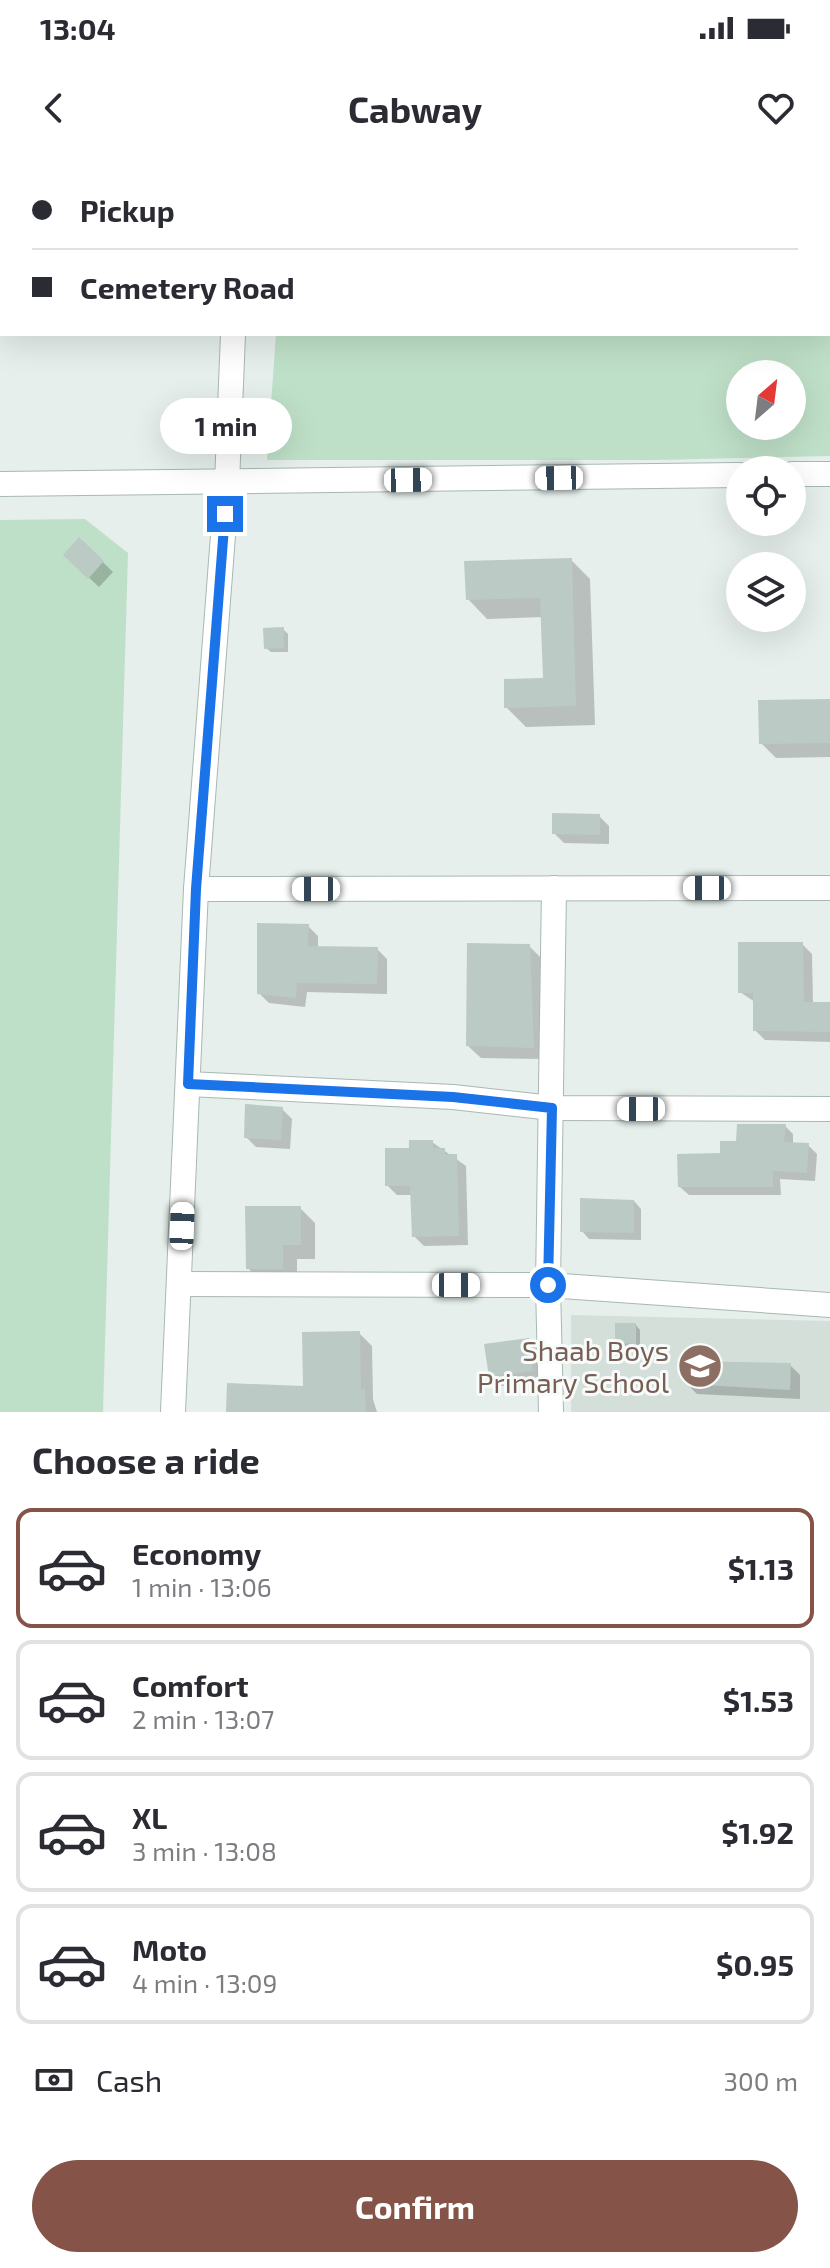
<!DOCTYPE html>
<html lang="en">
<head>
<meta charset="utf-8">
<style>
  :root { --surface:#fff; --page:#f7f7f7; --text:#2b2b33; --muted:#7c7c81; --line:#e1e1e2; --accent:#855347 }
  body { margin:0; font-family:"Exo 2",sans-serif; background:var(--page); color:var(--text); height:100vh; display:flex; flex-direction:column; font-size:30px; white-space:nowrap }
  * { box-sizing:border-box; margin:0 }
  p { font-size:26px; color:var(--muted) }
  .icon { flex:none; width:44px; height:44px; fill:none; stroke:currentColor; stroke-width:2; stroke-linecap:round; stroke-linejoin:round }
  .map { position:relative; height:1252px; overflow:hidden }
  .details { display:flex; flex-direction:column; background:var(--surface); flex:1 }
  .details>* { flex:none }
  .banner { position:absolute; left:0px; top:0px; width:830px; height:176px; box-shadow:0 8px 32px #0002; display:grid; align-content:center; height:176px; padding:0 32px; background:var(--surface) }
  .needle { width:52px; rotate:28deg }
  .fabs { position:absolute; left:726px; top:200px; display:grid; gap:16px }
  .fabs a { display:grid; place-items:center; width:80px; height:80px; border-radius:50%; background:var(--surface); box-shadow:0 8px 32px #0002; font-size:40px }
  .end { position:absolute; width:36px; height:36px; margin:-18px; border:10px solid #1a73e8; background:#fff; box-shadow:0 0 0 4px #fff }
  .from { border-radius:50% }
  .bubble { position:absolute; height:56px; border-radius:28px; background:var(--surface); box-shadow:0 8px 32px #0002; font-size:26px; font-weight:700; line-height:56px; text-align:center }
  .car { position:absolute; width:24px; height:48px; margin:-24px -12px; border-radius:10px; box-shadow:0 0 6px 2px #0007; background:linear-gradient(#fff 24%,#345 0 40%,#fff 0 76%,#345 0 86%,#fff 0) }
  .banner b { display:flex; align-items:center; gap:28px; height:76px; font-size:30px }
  .banner b+b { border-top:2px solid var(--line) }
  .banner i { width:20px; height:20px; background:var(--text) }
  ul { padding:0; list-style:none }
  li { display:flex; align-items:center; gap:24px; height:120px; margin:0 16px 12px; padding:0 16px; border:4px solid var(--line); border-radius:16px }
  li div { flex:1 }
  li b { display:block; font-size:30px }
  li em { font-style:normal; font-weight:700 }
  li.current { border-color:var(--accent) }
  li>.icon { width:72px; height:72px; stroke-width:1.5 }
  h2 { padding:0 32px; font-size:36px; line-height:96px }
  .pay { display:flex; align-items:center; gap:20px; height:88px; padding:0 32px; font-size:30px }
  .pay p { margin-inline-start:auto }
  .primary-button { display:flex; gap:16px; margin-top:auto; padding:16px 32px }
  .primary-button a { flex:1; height:92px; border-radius:48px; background:var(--accent); color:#fff; font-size:32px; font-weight:700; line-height:92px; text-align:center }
  .status { display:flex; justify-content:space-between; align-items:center; height:56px; padding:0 40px; background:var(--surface); direction:ltr }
  .status svg { height:22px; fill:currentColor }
  header { display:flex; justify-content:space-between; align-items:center; height:104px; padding:0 32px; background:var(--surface); font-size:36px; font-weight:700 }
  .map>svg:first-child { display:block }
</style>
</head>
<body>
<div class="status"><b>13:04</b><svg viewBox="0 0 49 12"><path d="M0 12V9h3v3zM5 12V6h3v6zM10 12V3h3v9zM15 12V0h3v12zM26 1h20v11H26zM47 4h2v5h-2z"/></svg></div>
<header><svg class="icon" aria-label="back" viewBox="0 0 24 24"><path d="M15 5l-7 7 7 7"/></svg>Cabway<svg class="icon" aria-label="heart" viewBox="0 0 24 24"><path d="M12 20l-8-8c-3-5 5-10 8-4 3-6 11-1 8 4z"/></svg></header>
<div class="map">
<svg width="830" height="1252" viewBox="0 0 830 1252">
  <rect width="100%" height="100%" fill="#e6efeb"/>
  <polygon fill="#d4dfda" points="571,1155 830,1161 830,1252 571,1252"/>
  <g fill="#bfe0c8" fill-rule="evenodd">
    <path d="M290,0H830V296L658,300H267L276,174H828V2ZM740,214H792V266H740Z"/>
    <polygon points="85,359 128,393 103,1252 0,1252 0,360"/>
  </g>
  <g fill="#0003">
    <polygon points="136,0 218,0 218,2"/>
    <polygon points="80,380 113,412 99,427 65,395"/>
    <polygon points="571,400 590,419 595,565 526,567 506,547 545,520 543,457 487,459 468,439"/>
    <polygon points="283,469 288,474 288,492 271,492 266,488"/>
    <polygon points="830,541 830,597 776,598 761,583"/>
    <polygon points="599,656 609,666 609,684 564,683 554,673"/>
    <polygon points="308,766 318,776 318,788 377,789 387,799 387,834 307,832 305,847 269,843 259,833"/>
    <polygon points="802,784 812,794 813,844 830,844 830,882 765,880 755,870 755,842 740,832"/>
    <polygon points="529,786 542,799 546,899 481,898 468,886"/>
    <polygon points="282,949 292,959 290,989 256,987 246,977"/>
    <polygon points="785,966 793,974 793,984 808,985 817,994 815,1021 780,1019 781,1035 689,1035 680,1027 738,983"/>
    <polygon points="432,982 466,1006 468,1085 424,1086 414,1076 412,1035 397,1035 387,1025 411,990"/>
    <polygon points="634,1041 641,1049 641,1080 589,1079 582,1071"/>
    <polygon points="300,1048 315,1063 315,1099 297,1099 297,1124 263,1124 248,1108"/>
    <polygon points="636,1165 640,1170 640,1187 621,1186 617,1182"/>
    <polygon points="359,1173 372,1186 373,1239 377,1252 228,1252 305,1228"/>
    <polygon points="528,1180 538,1190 542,1221 501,1226 491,1216"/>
    <polygon points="790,1205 800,1215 800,1239 697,1234 687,1224"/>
  </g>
  <g fill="#bbcac4">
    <polygon points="79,377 104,401 88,419 63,395"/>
    <polygon points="572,398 576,546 504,548 504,519 543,518 540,438 466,440 464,401"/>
    <polygon points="284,467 284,488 264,489 263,468"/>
    <polygon points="830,539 830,583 759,584 758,540"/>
    <polygon points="552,653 600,654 600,675 552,674"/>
    <polygon points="257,763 309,764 308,786 378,787 377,824 297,823 296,838 257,834"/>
    <polygon points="738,782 803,782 804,842 830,842 830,872 753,871 753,833 738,833"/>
    <polygon points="467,783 530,784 534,888 466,886"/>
    <polygon points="245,944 283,947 281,980 244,978"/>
    <polygon points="737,964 786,964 784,982 809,983 807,1013 773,1011 773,1027 678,1027 677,994 720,993 720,981 736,981"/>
    <polygon points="409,980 433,980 433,988 445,988 445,994 457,994 459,1076 412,1077 410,1026 385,1026 385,988 409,988"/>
    <polygon points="580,1038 634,1040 634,1073 580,1072"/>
    <polygon points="245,1046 301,1046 301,1085 283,1085 283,1109 246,1109"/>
    <polygon points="615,1163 636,1163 636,1184 615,1183"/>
    <polygon points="360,1171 361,1229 365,1229 366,1252 226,1252 227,1223 303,1226 302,1172"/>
    <polygon points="529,1178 533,1211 489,1217 484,1184"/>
    <polygon points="686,1201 791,1203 790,1230 685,1224"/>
  </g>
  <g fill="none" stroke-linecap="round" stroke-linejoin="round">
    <g stroke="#a8b8b2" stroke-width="26">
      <g id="street">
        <polyline points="248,2 248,0"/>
        <polyline points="792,314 830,314"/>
        <polyline points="0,324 740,315"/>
        <polyline points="196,729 830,728"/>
        <polyline points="188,924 453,937 552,948 830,949"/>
        <polyline points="179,1124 548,1125 830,1145"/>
        <polyline points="173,1252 196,729 227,323 233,174"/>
        <polyline points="551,1252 548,1125 554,728"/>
      </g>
    </g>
    <use href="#street" stroke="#fff" stroke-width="24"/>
  </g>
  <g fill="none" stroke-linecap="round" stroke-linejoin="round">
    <polyline stroke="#1a73e8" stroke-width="10" points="225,354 196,729 188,924 453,937 552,948 548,1125"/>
  </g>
  <defs>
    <g id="school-disc" transform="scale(2.3)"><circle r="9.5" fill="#8d6e63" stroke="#f7fbf9"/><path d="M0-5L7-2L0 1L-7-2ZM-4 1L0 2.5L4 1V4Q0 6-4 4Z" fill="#fff"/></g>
  </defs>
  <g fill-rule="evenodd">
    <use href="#school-disc" x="700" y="1206"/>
  </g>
  <g text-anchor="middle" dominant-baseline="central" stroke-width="6" stroke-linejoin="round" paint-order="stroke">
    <g font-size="28" fill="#785e54" stroke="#f7fbf9" text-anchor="end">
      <text x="669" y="1190">Shaab Boys<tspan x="669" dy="32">Primary School</tspan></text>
    </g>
  </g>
</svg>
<div class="fabs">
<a><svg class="needle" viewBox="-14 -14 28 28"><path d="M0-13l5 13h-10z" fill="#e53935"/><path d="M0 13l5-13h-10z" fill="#7c7c81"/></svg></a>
<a><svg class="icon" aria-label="locate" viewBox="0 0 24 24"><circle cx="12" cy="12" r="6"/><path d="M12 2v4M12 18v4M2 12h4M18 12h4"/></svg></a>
<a><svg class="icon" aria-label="layers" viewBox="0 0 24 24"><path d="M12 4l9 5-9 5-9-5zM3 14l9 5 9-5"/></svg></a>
</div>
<i class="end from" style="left:548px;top:1125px"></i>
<i class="end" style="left:225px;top:354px"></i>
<div class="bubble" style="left:160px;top:238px;width:132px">1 min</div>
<i class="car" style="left:559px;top:318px;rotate:269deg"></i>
<i class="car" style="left:408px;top:320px;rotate:89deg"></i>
<i class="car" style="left:707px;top:728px;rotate:270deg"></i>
<i class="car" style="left:316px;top:729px;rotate:270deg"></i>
<i class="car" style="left:641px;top:949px;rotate:270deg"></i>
<i class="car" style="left:182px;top:1066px;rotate:2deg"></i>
<i class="car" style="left:456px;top:1125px;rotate:90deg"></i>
<div class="banner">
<b><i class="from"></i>Pickup</b>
<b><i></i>Cemetery Road</b>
</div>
</div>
<section class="details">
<h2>Choose a ride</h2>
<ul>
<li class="current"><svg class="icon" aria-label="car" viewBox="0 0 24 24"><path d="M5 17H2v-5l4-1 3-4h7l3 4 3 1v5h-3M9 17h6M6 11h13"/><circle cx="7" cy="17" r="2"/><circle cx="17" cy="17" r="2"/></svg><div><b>Economy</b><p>1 min · 13:06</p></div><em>$1.13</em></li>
<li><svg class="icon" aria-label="car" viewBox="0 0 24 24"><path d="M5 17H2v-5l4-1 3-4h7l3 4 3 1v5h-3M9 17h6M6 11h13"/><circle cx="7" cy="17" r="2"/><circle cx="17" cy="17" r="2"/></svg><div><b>Comfort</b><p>2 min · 13:07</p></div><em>$1.53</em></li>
<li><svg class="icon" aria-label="car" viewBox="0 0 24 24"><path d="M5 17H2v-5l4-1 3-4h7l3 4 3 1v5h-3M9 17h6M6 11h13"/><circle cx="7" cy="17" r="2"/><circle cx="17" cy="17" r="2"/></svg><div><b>XL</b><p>3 min · 13:08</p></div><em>$1.92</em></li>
<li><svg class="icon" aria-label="car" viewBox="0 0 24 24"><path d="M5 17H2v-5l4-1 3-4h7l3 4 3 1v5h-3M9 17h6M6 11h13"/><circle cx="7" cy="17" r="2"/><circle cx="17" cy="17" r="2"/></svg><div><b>Moto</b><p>4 min · 13:09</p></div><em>$0.95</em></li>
</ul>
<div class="pay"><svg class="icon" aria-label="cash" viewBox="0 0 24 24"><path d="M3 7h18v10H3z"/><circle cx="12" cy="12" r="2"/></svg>Cash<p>300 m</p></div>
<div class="primary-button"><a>Confirm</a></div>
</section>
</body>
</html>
